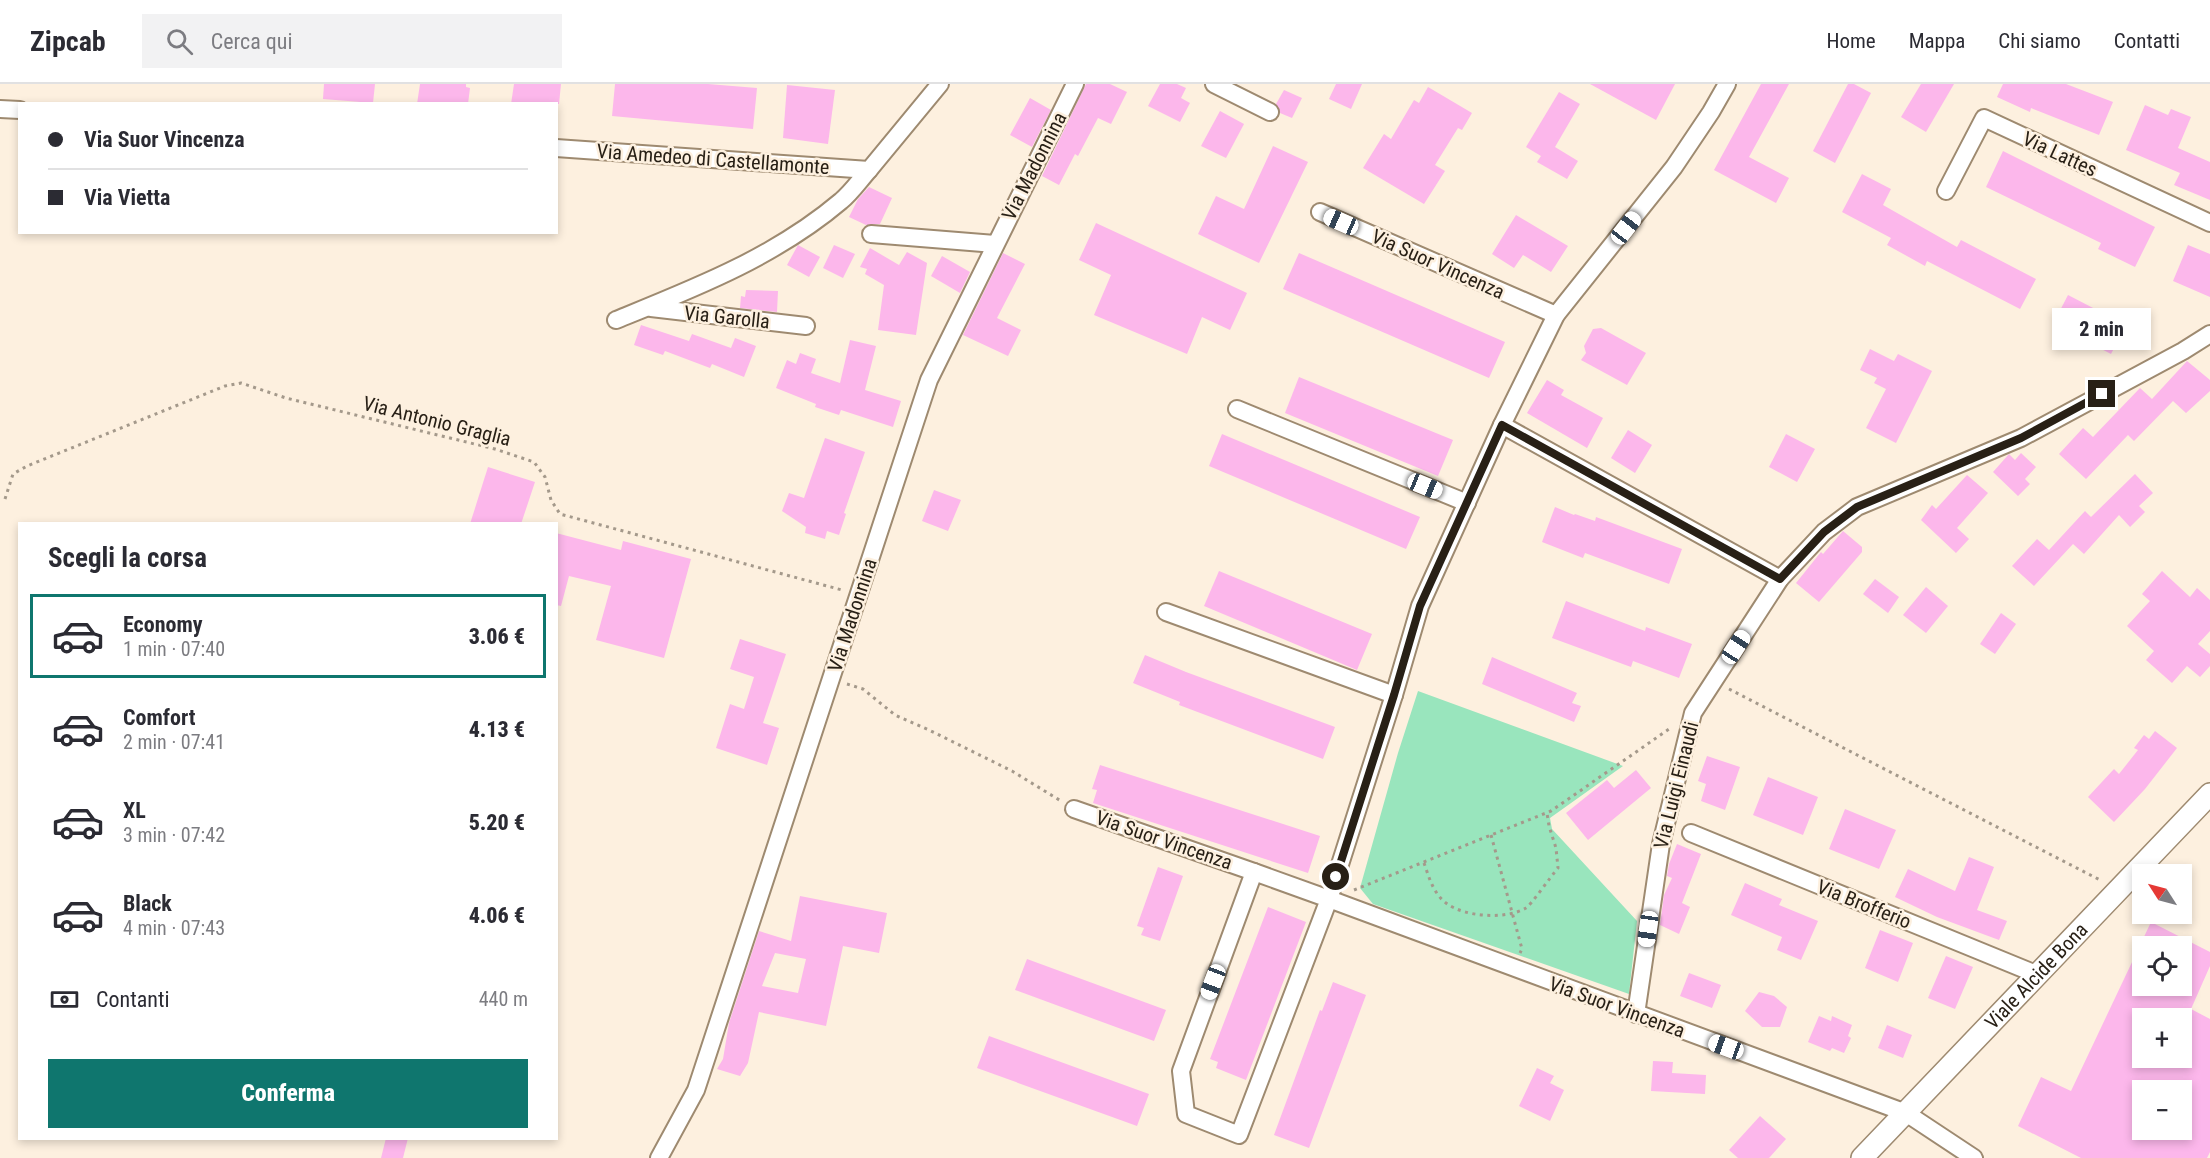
<!DOCTYPE html>
<html lang="it">
<head>
<meta charset="utf-8">
<style>
  :root { --surface:#fff; --page:#f2f2f3; --text:#2b2b33; --muted:#7c7c81; --line:#e1e1e2; --accent:#0f766e }
  body { margin:0; font-family:"Roboto Condensed",sans-serif; background:var(--page); color:var(--text); height:100vh; display:flex; flex-direction:column; font-size:22px; white-space:nowrap }
  * { box-sizing:border-box; margin:0 }
  p { font-size:20px; color:var(--muted) }
  .icon { flex:none; width:33px; height:33px; fill:none; stroke:currentColor; stroke-width:2; stroke-linecap:round; stroke-linejoin:round }
  .map { position:relative; flex:1; overflow:hidden }
  .drawer { position:absolute; left:18px; top:438px; width:540px; height:618px; display:flex; flex-direction:column; background:var(--surface); border-radius:0px; box-shadow:0 3px 9px #0003 }
  .drawer>* { flex:none }
  .top-card { position:absolute; left:18px; top:18px; width:540px; height:132px; border-radius:0px; box-shadow:0 3px 9px #0003; display:grid; align-content:center; height:132px; padding:0 30px; background:var(--surface) }
  .needle { width:39px; rotate:306deg }
  .controls { position:absolute; left:2132px; top:780px; display:grid; gap:12px }
  .controls a { display:grid; place-items:center; width:60px; height:60px; border-radius:0px; background:var(--surface); box-shadow:0 3px 9px #0003; font-size:30px }
  .end { position:absolute; width:27px; height:27px; margin:-14px; border:8px solid #282016; background:#fff; box-shadow:0 0 0 3px #fff }
  .from { border-radius:50% }
  .bubble { position:absolute; height:42px; border-radius:0px; background:var(--surface); box-shadow:0 3px 9px #0003; font-size:20px; font-weight:800; line-height:42px; text-align:center }
  .car { position:absolute; width:18px; height:36px; margin:-18px -9px; border-radius:8px; box-shadow:0 0 4px 2px #0007; background:linear-gradient(#fff 24%,#345 0 40%,#fff 0 76%,#345 0 86%,#fff 0) }
  .top-card b { display:flex; align-items:center; gap:21px; height:57px; font-size:22px }
  .top-card b+b { border-top:2px solid var(--line) }
  .top-card i { width:15px; height:15px; background:var(--text) }
  ul { padding:0; list-style:none }
  li { display:flex; align-items:center; gap:18px; height:84px; margin:0 12px 9px; padding:0 18px; border:3px solid transparent; border-radius:0px }
  li div { flex:1 }
  li b { display:block; font-size:22px }
  li em { font-style:normal; font-weight:800 }
  li.on { border-color:var(--accent) }
  li>.icon { width:54px; height:54px; stroke-width:1.5 }
  h2 { padding:0 30px; font-size:27px; line-height:72px }
  .pay { display:flex; align-items:center; gap:15px; height:66px; padding:0 30px; font-size:22px }
  .pay p { margin-inline-start:auto }
  .button { display:flex; gap:12px; margin-top:auto; padding:12px 30px }
  .button a { flex:1; height:69px; border-radius:0px; background:var(--accent); color:#fff; font-size:24px; font-weight:800; line-height:69px; text-align:center }
  header { display:flex; align-items:center; gap:36px; box-sizing:border-box; height:84px; padding:0 30px; background:var(--surface); border-bottom:2px solid var(--line) }
  header strong { font-size:28px }
  nav { display:flex; gap:33px; margin-inline-start:auto; font-size:21px }
  .search { width:420px; height:54px; background:var(--page); display:flex; align-items:center; gap:15px; box-sizing:border-box; padding:0 21px; border-radius:0px; color:var(--muted); font-size:22px }
  .map>svg:first-child { display:block }
</style>
</head>
<body>
<header>
<strong>Zipcab</strong>
<div class="search"><svg class="icon" aria-label="search" viewBox="0 0 24 24"><circle cx="10" cy="10" r="6"/><path d="M15 15l6 6"/></svg>Cerca qui</div>
<nav><a>Home</a><a>Mappa</a><a>Chi siamo</a><a>Contatti</a></nav>
</header>
<div class="map">
<svg width="2210" height="1074" viewBox="0 0 2210 1074">
  <rect width="100%" height="100%" fill="#fdf0df"/>
  <polygon fill="#99e5bd" points="1418,607 1623,682 1550,734 1552,745 1637,837 1629,910 1373,820 1360,804 1398,669"/>
  <g fill="#fcb7eb" fill-rule="evenodd">
    <polygon points="324,0 375,0 373,19 323,15"/>
    <polygon points="420,0 466,0 466,3 470,4 468,20 417,20"/>
    <polygon points="514,0 561,0 559,20 511,20"/>
    <polygon points="615,0 708,0 757,4 753,45 612,32"/>
    <polygon points="1086,0 1110,0 1127,8 1111,40 1098,34 1078,72 1075,70 1059,101 1042,92"/>
    <polygon points="1160,0 1177,0 1186,4 1181,14 1190,19 1180,38 1148,22"/>
    <polygon points="1336,0 1362,0 1351,25 1329,15"/>
    <polygon points="1590,0 1675,0 1656,36"/>
    <polygon points="1761,0 1789,0 1749,73 1789,94 1776,119 1714,86"/>
    <polygon points="1848,0 1854,0 1871,9 1835,79 1813,67"/>
    <polygon points="1921,0 1954,0 1926,48 1901,33"/>
    <polygon points="2003,0 2066,0 2113,18 2099,51 2031,24 2030,28 1997,13"/>
    <polygon points="787,1 835,6 828,60 783,54"/>
    <polygon points="1428,3 1472,29 1462,46 1458,44 1435,81 1445,87 1424,120 1363,84 1384,50 1391,55 1414,16 1419,19"/>
    <polygon points="1284,6 1302,14 1292,34 1280,29 1276,20"/>
    <polygon points="1559,8 1580,20 1555,63 1578,77 1567,95 1537,78 1541,72 1526,63"/>
    <polygon points="1030,14 1051,26 1032,63 1010,51"/>
    <polygon points="2145,21 2168,31 2171,25 2191,33 2178,64 2210,78 2210,116 2174,101 2180,89 2126,66"/>
    <polygon points="1220,27 1244,40 1226,74 1201,62"/>
    <polygon points="1273,62 1308,78 1259,179 1198,150 1216,112 1244,125"/>
    <polygon points="2003,67 2155,143 2135,183 2098,165 2101,159 1986,103"/>
    <polygon points="1862,90 1891,105 1883,121 1957,163 1961,156 2036,195 2020,225 1927,177 1925,182 1887,161 1891,154 1842,128"/>
    <polygon points="869,103 892,114 880,140 866,141 849,133 858,115"/>
    <polygon points="1516,131 1568,162 1551,188 1523,171 1514,184 1492,170"/>
    <polygon points="1096,139 1247,209 1230,246 1202,233 1187,270 1094,231 1111,191 1079,176"/>
    <polygon points="798,161 820,173 809,193 787,181"/>
    <polygon points="834,161 855,170 843,194 823,184"/>
    <polygon points="2188,161 2210,170 2210,213 2173,197"/>
    <polygon points="870,164 899,181 907,168 927,179 916,251 878,246 884,201 865,190 867,185 860,183"/>
    <polygon points="1003,169 1025,180 997,234 1021,246 1008,272 963,251"/>
    <polygon points="1299,169 1505,258 1489,294 1283,205"/>
    <polygon points="942,172 970,188 960,209 931,192"/>
    <polygon points="746,206 778,207 777,228 740,224 741,212 745,213"/>
    <polygon points="2068,211 2126,241 2111,270 2053,240"/>
    <polygon points="641,241 689,257 692,250 731,264 735,254 756,262 744,293 712,280 710,284 665,267 663,271 634,261"/>
    <polygon points="1601,244 1646,269 1627,301 1581,276 1586,269 1584,262 1593,245"/>
    <polygon points="850,256 876,262 865,306 901,317 893,343 841,326 839,331 815,323 816,320 776,304 787,276 796,280 800,269 816,275 811,289 840,299"/>
    <polygon points="1870,265 1894,277 1898,270 1932,287 1896,359 1866,344 1886,305 1874,299 1877,294 1860,286"/>
    <polygon points="2187,277 2210,296 2210,307 2186,329 2173,317 2134,357 2128,351 2086,395 2059,370 2083,344 2093,353 2140,304 2152,315"/>
    <polygon points="1299,293 1453,356 1438,392 1285,329"/>
    <polygon points="1547,296 1564,306 1561,311 1603,334 1587,364 1527,329"/>
    <polygon points="1628,346 1652,361 1635,389 1611,374"/>
    <polygon points="1222,350 1420,433 1406,465 1209,382"/>
    <polygon points="1786,350 1815,365 1797,398 1769,383"/>
    <polygon points="825,354 865,368 844,429 846,430 839,451 827,447 825,455 805,449 806,443 782,427 789,409 804,414"/>
    <polygon points="2021,369 2036,383 2025,395 2030,400 2018,412 1993,388 2009,370 2015,376"/>
    <polygon points="488,383 535,398 521,440 470,440"/>
    <polygon points="2135,390 2153,409 2139,422 2145,428 2130,443 2119,431 2084,470 2073,460 2034,502 2012,482 2037,455 2049,466 2085,427 2091,433"/>
    <polygon points="1967,391 1988,409 1957,444 1969,455 1956,469 1921,436 1932,421 1936,425"/>
    <polygon points="934,406 961,416 948,447 922,437"/>
    <polygon points="1555,423 1574,431 1575,430 1595,437 1596,433 1682,465 1669,500 1585,469 1583,474 1542,458"/>
    <polygon points="1843,447 1862,463 1862,468 1819,518 1796,499 1821,468 1823,470"/>
    <polygon points="556,449 621,466 623,457 691,475 664,574 596,556 611,502 569,492 561,522 556,521"/>
    <polygon points="1219,487 1372,550 1357,586 1204,522"/>
    <polygon points="2162,487 2190,513 2197,504 2210,516 2210,547 2198,560 2210,570 2210,582 2200,593 2187,582 2172,599 2146,576 2154,567 2127,542 2150,517 2142,510"/>
    <polygon points="1875,495 1899,513 1888,529 1863,510"/>
    <polygon points="1926,503 1948,522 1926,549 1903,531"/>
    <polygon points="1566,517 1645,547 1646,543 1692,560 1679,594 1633,577 1631,583 1552,554"/>
    <polygon points="2001,529 2016,540 1995,570 1980,560"/>
    <polygon points="740,555 786,570 763,639 779,644 767,681 716,664 730,620 744,625 754,593 730,585"/>
    <polygon points="1145,571 1186,588 1335,643 1323,675 1179,621 1180,618 1133,599"/>
    <polygon points="1492,573 1577,609 1572,619 1581,622 1574,638 1482,600"/>
    <polygon points="2155,647 2177,664 2145,705 2114,738 2088,713 2114,685 2119,690 2138,666 2134,664 2144,651 2149,655"/>
    <polygon points="1707,672 1740,683 1725,726 1701,717 1706,700 1698,697"/>
    <polygon points="1100,681 1320,752 1308,789 1093,719 1097,706 1092,705"/>
    <polygon points="1636,686 1651,704 1588,756 1566,729 1607,696 1614,704"/>
    <polygon points="1768,693 1818,713 1803,751 1753,731"/>
    <polygon points="1845,725 1896,746 1879,785 1829,765"/>
    <polygon points="1677,760 1701,770 1682,819 1690,823 1679,850 1660,841 1664,811 1672,794 1667,792 1669,780"/>
    <polygon points="1969,773 1994,783 1977,826 2007,837 1999,856 1937,833 1895,813 1908,785 1955,807"/>
    <polygon points="1158,783 1183,792 1160,857 1141,851 1144,844 1137,842"/>
    <polygon points="1745,799 1782,815 1779,821 1818,837 1801,876 1777,866 1782,853 1731,831"/>
    <path d="M800,812L887,829L879,869L843,862L826,942L759,928L748,979L740,992L717,985L723,975L729,939L759,847L791,857ZM775,869L806,875L798,909L762,902Z"/>
    <polygon points="1268,823 1306,838 1246,996 1216,984 1218,978 1210,975"/>
    <path d="M2151,838L2210,868V882L2191,925L2210,935V1068L2207,1074H2081L2018,1042L2041,993L2071,1007ZM2142,862H2181V902H2142ZM2142,934H2181V974H2142ZM2142,1006H2181V1046H2142Z"/>
    <polygon points="1880,846 1913,859 1898,898 1865,884"/>
    <polygon points="1946,872 1973,883 1955,925 1928,914"/>
    <polygon points="1027,875 1166,926 1154,957 1015,906"/>
    <polygon points="1689,889 1721,901 1712,924 1680,912"/>
    <polygon points="1333,898 1366,911 1309,1064 1274,1051 1320,926 1322,927"/>
    <polygon points="1759,908 1774,912 1787,923 1780,943 1762,943 1745,927"/>
    <polygon points="1819,932 1831,937 1832,932 1852,941 1848,952 1851,954 1844,969 1832,964 1830,967 1808,958"/>
    <polygon points="1887,941 1912,951 1903,974 1878,964"/>
    <polygon points="989,952 1149,1010 1137,1042 977,984"/>
    <polygon points="1653,977 1673,978 1672,989 1706,991 1705,1010 1651,1007"/>
    <polygon points="1537,984 1554,992 1550,999 1564,1006 1550,1037 1519,1022"/>
    <polygon points="1760,1032 1786,1055 1769,1074 1738,1074 1729,1066"/>
    <polygon points="386,1054 408,1054 403,1074 381,1074"/>
  </g>
  <g fill="none" stroke-linecap="round" stroke-linejoin="round">
    <g stroke="#9e8a70" stroke-width="20">
      <g id="minor">
        <polyline points="1214,0 1270,28"/>
        <polyline points="1727,0 1711,28 1674,83 1556,231 1502,341 1420,522 1394,611 1329,815 1906,1029 1974,1074"/>
        <polyline points="0,25 20,26"/>
        <polyline points="556,64 869,86 940,0"/>
        <polyline points="1946,107 1984,34 2210,139"/>
        <polyline points="1320,128 1556,231"/>
        <polyline points="871,150 995,160"/>
        <polyline points="651,224 806,242"/>
        <path d="M616,236C695,204 775,173 841,117C851,109 860,96 869,86"/>
        <polyline points="1237,325 1467,419"/>
        <polyline points="1502,341 1780,495"/>
        <polyline points="1166,528 1394,611"/>
        <polyline points="1074,725 1254,788"/>
        <polyline points="1691,749 2036,890"/>
        <polygon points="1254,788 1329,815 1239,1051 1186,1030 1181,987"/>
        <polyline points="1636,930 1661,760 1693,629 1780,495 1824,448 1857,423 2021,354 2183,267 2210,250"/>
        <polyline points="659,1074 696,1006 929,296 1075,0"/>
      </g>
    </g>
    <g stroke="#9e8a70" stroke-width="24">
      <g id="tertiary">
        <path id="s1" d="M1862,1074L2210,710"/>
      </g>
    </g>
    <g stroke="#a4998b" stroke-width="3" stroke-dasharray="3 4.5" stroke-linecap="butt">
      <polyline points="5,415 13,390 27,382 225,302 241,299 286,314 495,365 534,378 545,393 551,416 560,430 842,506"/>
      <polyline points="847,600 863,605 895,631 929,646 1012,687 1061,717"/>
      <polyline points="1729,605 2102,797"/>
      <polyline points="1491,751 1522,865 1520,869"/>
      <path d="M1424,779C1429,793 1433,809 1446,819C1464,833 1506,836 1526,824C1530,822 1552,791 1558,784L1556,764L1549,742L1547,729"/>
      <polyline points="1354,806 1551,727 1672,643"/>
    </g>
    <use href="#minor" stroke="#fff" stroke-width="16"/>
    <use href="#tertiary" stroke="#fff" stroke-width="21"/>
  </g>
  <g fill="none" stroke-linecap="round" stroke-linejoin="round">
    <polyline stroke="#282016" stroke-width="8" points="1336,793 1394,611 1420,522 1502,341 1780,495 1824,448 1857,423 2021,354 2102,310"/>
  </g>
  <g text-anchor="middle" dominant-baseline="central" stroke-width="5" stroke-linejoin="round" paint-order="stroke">
    <g font-size="20" fill="#282016" stroke="#fdf0df">
      <text transform="translate(2060 70) rotate(25)">Via Lattes</text>
      <text transform="translate(713 75) rotate(4)">Via Amedeo di Castellamonte</text>
      <text transform="translate(1034 82) rotate(-63)">Via Madonnina</text>
      <text transform="translate(1438 180) rotate(24)">Via Suor Vincenza</text>
      <text transform="translate(727 233) rotate(6)">Via Garolla</text>
      <text transform="translate(437 337) rotate(14)">Via Antonio Graglia</text>
      <text transform="translate(852 531) rotate(-72)">Via Madonnina</text>
      <text transform="translate(1676 701) rotate(-76)">Via Luigi Einaudi</text>
      <text transform="translate(1164 756) rotate(19)">Via Suor Vincenza</text>
      <text transform="translate(1864 820) rotate(22)">Via Brofferio</text>
      <text stroke="none"><textPath href="#s1" startOffset="252">Viale Alcide Bona</textPath></text>
      <text transform="translate(1617 923) rotate(20)">Via Suor Vincenza</text>
    </g>
  </g>
</svg>
<div class="controls">
<a><svg class="needle" viewBox="-14 -14 28 28"><path d="M0-13l5 13h-10z" fill="#e53935"/><path d="M0 13l5-13h-10z" fill="#7c7c81"/></svg></a>
<a><svg class="icon" aria-label="locate" viewBox="0 0 24 24"><circle cx="12" cy="12" r="6"/><path d="M12 2v4M12 18v4M2 12h4M18 12h4"/></svg></a>
<a>+</a>
<a>−</a>
</div>
<i class="end from" style="left:1336px;top:793px"></i>
<i class="end" style="left:2102px;top:310px"></i>
<div class="bubble" style="left:2052px;top:224px;width:99px">2 min</div>
<i class="car" style="left:1341px;top:138px;rotate:294deg"></i>
<i class="car" style="left:1626px;top:144px;rotate:38deg"></i>
<i class="car" style="left:1425px;top:402px;rotate:112deg"></i>
<i class="car" style="left:1736px;top:563px;rotate:33deg"></i>
<i class="car" style="left:1648px;top:845px;rotate:188deg"></i>
<i class="car" style="left:1213px;top:898px;rotate:201deg"></i>
<i class="car" style="left:1726px;top:963px;rotate:290deg"></i>
<div class="top-card">
<b><i class="from"></i>Via Suor Vincenza</b>
<b><i></i>Via Vietta</b>
</div>
<section class="drawer">
<h2>Scegli la corsa</h2>
<ul>
<li class="on"><svg class="icon" aria-label="car" viewBox="0 0 24 24"><path d="M5 17H2v-5l4-1 3-4h7l3 4 3 1v5h-3M9 17h6M6 11h13"/><circle cx="7" cy="17" r="2"/><circle cx="17" cy="17" r="2"/></svg><div><b>Economy</b><p>1 min · 07:40</p></div><em>3.06 €</em></li>
<li><svg class="icon" aria-label="car" viewBox="0 0 24 24"><path d="M5 17H2v-5l4-1 3-4h7l3 4 3 1v5h-3M9 17h6M6 11h13"/><circle cx="7" cy="17" r="2"/><circle cx="17" cy="17" r="2"/></svg><div><b>Comfort</b><p>2 min · 07:41</p></div><em>4.13 €</em></li>
<li><svg class="icon" aria-label="car" viewBox="0 0 24 24"><path d="M5 17H2v-5l4-1 3-4h7l3 4 3 1v5h-3M9 17h6M6 11h13"/><circle cx="7" cy="17" r="2"/><circle cx="17" cy="17" r="2"/></svg><div><b>XL</b><p>3 min · 07:42</p></div><em>5.20 €</em></li>
<li><svg class="icon" aria-label="car" viewBox="0 0 24 24"><path d="M5 17H2v-5l4-1 3-4h7l3 4 3 1v5h-3M9 17h6M6 11h13"/><circle cx="7" cy="17" r="2"/><circle cx="17" cy="17" r="2"/></svg><div><b>Black</b><p>4 min · 07:43</p></div><em>4.06 €</em></li>
</ul>
<div class="pay"><svg class="icon" aria-label="cash" viewBox="0 0 24 24"><path d="M3 7h18v10H3z"/><circle cx="12" cy="12" r="2"/></svg>Contanti<p>440 m</p></div>
<div class="button"><a>Conferma</a></div>
</section>
</div>
</body>
</html>
